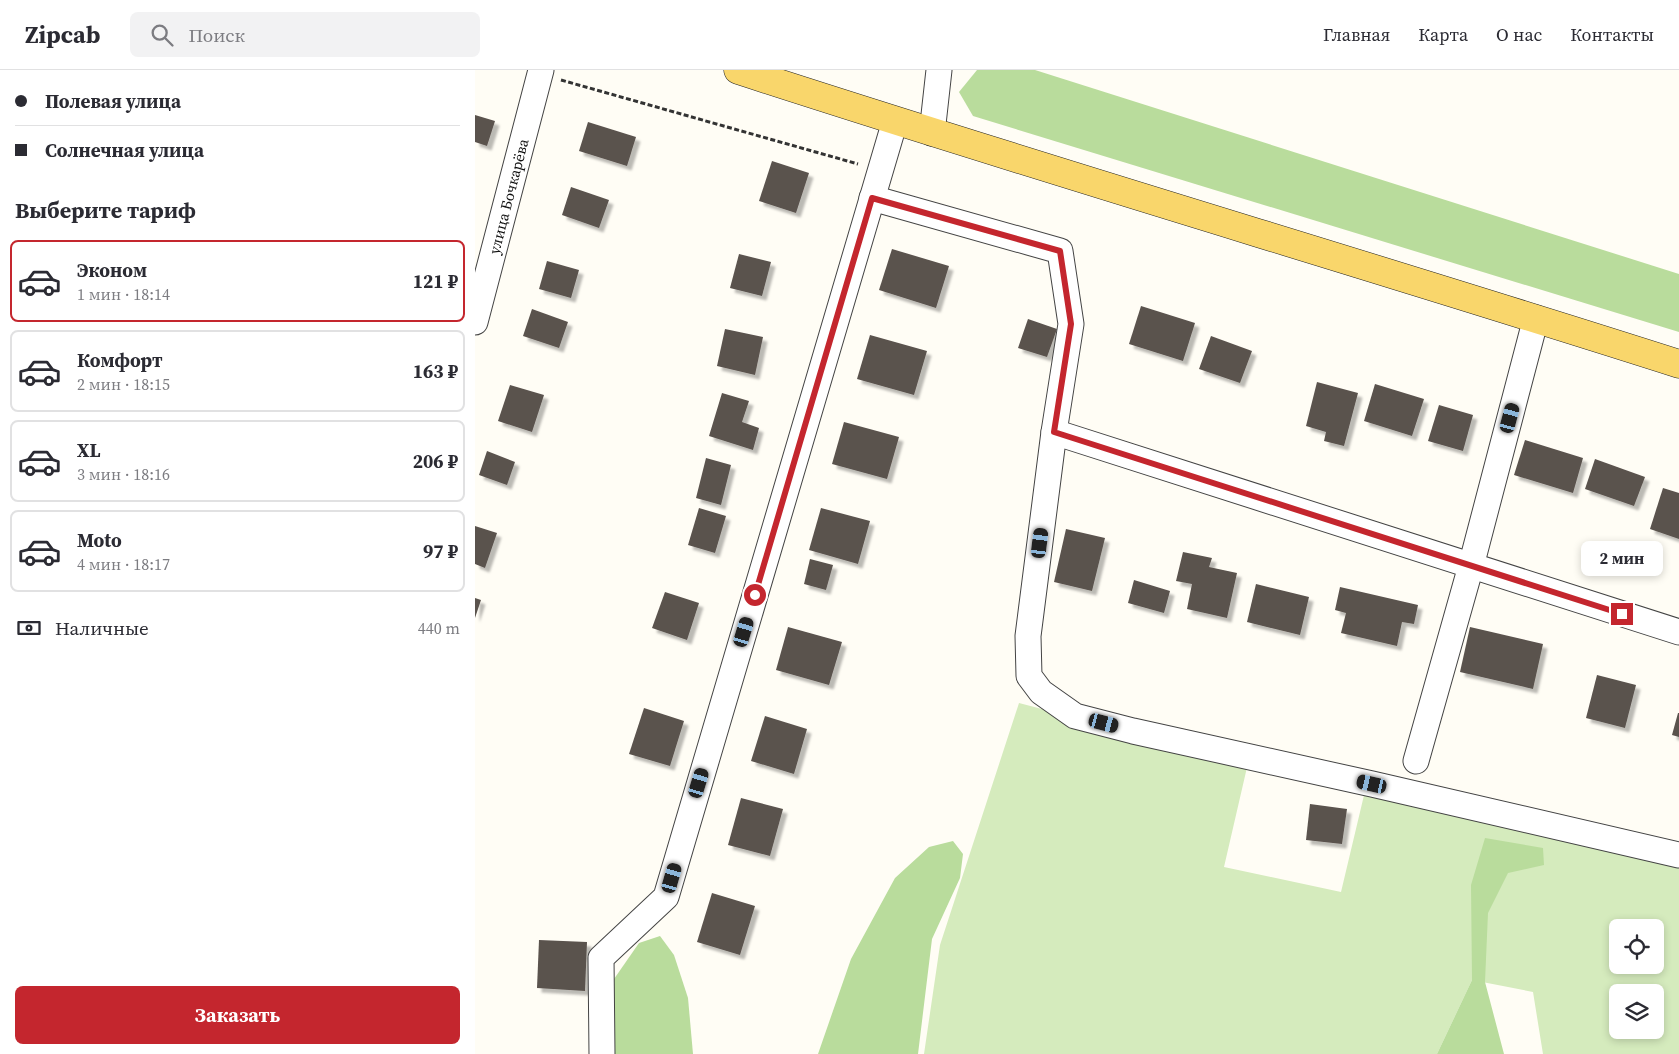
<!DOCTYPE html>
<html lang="ru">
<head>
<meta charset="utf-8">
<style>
  :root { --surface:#fff; --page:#f2f2f3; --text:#2b2b33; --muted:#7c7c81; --line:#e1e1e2; --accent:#c4262e }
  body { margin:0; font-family:"Source Serif 4",serif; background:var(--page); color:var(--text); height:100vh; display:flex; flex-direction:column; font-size:19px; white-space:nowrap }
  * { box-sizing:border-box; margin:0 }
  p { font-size:16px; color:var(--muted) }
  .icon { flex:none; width:28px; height:28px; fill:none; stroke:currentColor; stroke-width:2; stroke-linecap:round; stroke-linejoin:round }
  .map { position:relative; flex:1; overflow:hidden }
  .sheet { display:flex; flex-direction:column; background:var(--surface); width:475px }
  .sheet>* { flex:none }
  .banner { display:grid; align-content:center; height:110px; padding:0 15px; background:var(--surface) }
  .fabs { position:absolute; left:1134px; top:849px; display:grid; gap:10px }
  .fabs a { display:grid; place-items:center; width:55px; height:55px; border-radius:8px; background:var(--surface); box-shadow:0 2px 8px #0003; font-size:25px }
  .end { position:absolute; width:22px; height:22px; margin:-11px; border:6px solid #c4262e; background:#fff; box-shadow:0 0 0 2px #fff }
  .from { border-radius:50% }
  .bubble { position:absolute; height:35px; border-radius:8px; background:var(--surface); box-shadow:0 2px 8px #0003; font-size:16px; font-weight:700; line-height:35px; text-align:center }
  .car { position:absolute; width:15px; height:30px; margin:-15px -8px; border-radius:6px; box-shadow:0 0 4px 1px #0007; background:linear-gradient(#222 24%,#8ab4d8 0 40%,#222 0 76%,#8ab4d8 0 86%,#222 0) }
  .banner b { display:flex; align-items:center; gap:18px; height:48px; font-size:19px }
  .banner b+b { border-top:1px solid var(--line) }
  .banner i { width:12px; height:12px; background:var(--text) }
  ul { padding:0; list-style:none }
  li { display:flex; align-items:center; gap:15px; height:82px; margin:0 10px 8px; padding:0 5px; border:2px solid var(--line); border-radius:8px }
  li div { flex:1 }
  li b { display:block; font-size:19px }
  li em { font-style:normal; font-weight:700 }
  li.active { border-color:var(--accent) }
  li>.icon { width:45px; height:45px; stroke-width:1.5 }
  h2 { padding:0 15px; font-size:22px; line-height:60px }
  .pay { display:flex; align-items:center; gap:12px; height:55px; padding:0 15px; font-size:19px }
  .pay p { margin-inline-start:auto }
  .action { display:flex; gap:10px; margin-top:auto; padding:10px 15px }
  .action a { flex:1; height:58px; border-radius:8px; background:var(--accent); color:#fff; font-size:20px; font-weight:700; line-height:58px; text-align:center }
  header { display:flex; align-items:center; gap:30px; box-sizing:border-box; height:70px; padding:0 25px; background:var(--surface); border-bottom:1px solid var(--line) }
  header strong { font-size:24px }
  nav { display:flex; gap:28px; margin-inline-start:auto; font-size:18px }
  .search { width:350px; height:45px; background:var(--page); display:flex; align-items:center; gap:12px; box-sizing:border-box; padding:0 18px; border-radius:8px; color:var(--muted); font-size:19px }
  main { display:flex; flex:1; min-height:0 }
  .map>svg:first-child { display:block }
</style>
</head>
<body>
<header>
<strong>Zipcab</strong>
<div class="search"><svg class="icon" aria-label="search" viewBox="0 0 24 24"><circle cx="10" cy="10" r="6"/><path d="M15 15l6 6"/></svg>Поиск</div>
<nav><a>Главная</a><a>Карта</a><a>О нас</a><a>Контакты</a></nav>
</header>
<main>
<section class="sheet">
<div class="banner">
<b><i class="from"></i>Полевая улица</b>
<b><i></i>Солнечная улица</b>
</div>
<h2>Выберите тариф</h2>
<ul>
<li class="active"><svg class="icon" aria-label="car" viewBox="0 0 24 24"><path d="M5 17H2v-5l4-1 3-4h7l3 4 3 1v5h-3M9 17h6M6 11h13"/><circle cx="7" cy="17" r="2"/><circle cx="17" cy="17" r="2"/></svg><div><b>Эконом</b><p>1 мин · 18:14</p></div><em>121 ₽</em></li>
<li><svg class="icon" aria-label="car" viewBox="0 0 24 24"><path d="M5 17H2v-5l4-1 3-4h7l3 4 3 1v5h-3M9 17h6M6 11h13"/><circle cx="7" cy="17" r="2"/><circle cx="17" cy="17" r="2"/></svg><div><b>Комфорт</b><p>2 мин · 18:15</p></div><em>163 ₽</em></li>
<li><svg class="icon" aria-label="car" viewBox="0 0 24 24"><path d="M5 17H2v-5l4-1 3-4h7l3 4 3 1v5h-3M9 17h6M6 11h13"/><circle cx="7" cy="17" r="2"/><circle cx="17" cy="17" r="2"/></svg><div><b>XL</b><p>3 мин · 18:16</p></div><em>206 ₽</em></li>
<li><svg class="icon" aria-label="car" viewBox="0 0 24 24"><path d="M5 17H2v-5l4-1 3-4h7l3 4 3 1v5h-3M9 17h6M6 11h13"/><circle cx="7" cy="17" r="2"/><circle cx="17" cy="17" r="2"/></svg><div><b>Moto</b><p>4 мин · 18:17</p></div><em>97 ₽</em></li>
</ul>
<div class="pay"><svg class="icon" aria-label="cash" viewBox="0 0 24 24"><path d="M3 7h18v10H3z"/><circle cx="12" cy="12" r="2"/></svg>Наличные<p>440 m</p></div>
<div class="action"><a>Заказать</a></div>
</section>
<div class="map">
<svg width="1204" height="984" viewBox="0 0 1204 984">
  <defs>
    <filter id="shadow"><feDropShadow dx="4.5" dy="4.5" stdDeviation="1" flood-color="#0004"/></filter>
  </defs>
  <rect width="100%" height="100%" fill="#fffdf5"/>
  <path fill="#d5ebbd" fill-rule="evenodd" d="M544,633L773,693L749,797L866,822L890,721L1204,796V984H1068L1058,922L997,910L962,984H449L465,875ZM1142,858H1180V895H1142ZM1142,922H1180V960H1142Z"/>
  <g fill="#b9dc9c">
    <polygon points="502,0 560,0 1204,204 1204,262 498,46 484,22"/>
    <polygon points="1010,768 1068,778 1069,795 1033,803 1013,843 1010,912 1029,984 962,984 997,910 996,815"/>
    <polygon points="478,771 488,784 485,808 457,869 443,984 343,984 376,889 420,808 454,777"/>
    <polygon points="185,866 199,885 213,928 218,984 136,984 139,909 164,873"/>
  </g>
  <g fill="#5a524d" filter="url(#shadow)">
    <polygon points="0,45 20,51 12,76 0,72"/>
    <polygon points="113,52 161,67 152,96 104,81"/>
    <polygon points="297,91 334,103 321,143 284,131"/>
    <polygon points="96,117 134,130 124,158 87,145"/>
    <polygon points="417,179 474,196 461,238 404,220"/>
    <polygon points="264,184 296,192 287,226 255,218"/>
    <polygon points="72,191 104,200 96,228 64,219"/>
    <polygon points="666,236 720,253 708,291 654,274"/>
    <polygon points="57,239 93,252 84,278 48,266"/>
    <polygon points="553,249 582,259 572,287 543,278"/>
    <polygon points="250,259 288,267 280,305 242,296"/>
    <polygon points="395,265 452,281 439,325 382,309"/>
    <polygon points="736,266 777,281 765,313 724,299"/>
    <polygon points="842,312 883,323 869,376 849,371 851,362 831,356"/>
    <polygon points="900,314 949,329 937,366 889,351"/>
    <polygon points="35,315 69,325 57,362 23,351"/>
    <polygon points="247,323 274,331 267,352 284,358 278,380 234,366"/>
    <polygon points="964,335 998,345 988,381 953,371"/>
    <polygon points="369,352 424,367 412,409 357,394"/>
    <polygon points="1050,370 1108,388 1098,423 1039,405"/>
    <polygon points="12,381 40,392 32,415 4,405"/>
    <polygon points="231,388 256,395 246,435 221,428"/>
    <polygon points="1120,389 1170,407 1159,436 1110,419"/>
    <polygon points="1188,418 1204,423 1204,469 1175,459"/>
    <polygon points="224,438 251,446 240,483 213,475"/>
    <polygon points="346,438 395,451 383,494 334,480"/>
    <polygon points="0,456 22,463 10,498 0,494"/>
    <polygon points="591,459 630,468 617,521 579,512"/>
    <polygon points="708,482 737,488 734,497 762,503 752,548 712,539 717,514 701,511"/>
    <polygon points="335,489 358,495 351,520 329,514"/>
    <polygon points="659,510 695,521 689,543 653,533"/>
    <polygon points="781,514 834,527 825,565 772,552"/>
    <polygon points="865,517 943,535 939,554 927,552 922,576 866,563 871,543 860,540"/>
    <polygon points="190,522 224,533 212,570 177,558"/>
    <polygon points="0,528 6,530 0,548"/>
    <polygon points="313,557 367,572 354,615 301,600"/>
    <polygon points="995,557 1068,574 1058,619 985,602"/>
    <polygon points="1122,605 1161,615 1150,658 1111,648"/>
    <polygon points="169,638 209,651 195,696 154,684"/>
    <polygon points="1203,643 1204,643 1204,667 1197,665"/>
    <polygon points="290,646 332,659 319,704 276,691"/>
    <polygon points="266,728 308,739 295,786 253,775"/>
    <polygon points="835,734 872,739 867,774 831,770"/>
    <polygon points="237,823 280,836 265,885 222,872"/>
    <polygon points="64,870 112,872 110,921 62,918"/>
  </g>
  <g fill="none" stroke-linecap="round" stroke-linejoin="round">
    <g stroke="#444" stroke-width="27">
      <g id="minor">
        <polyline points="457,63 464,0"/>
        <polyline points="397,128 585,181 596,254 579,362 553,566 554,606 566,622 600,646 658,661 897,714 1204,785"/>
        <path id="s1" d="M0,252L66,0"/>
        <polyline points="579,362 1204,562"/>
        <polyline points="941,691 996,496 1061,248"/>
        <polyline points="127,984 126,888 191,827 420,51"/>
      </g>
    </g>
    <g stroke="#222" stroke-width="29">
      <path id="major" d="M263,0C576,102 891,194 1204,294"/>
    </g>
    <polyline stroke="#333" stroke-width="3" stroke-dasharray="5 2.5" stroke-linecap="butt" points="86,10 383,94"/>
    <use href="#minor" stroke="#fff" stroke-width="25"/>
    <use href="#major" stroke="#f9d66b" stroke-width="28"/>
  </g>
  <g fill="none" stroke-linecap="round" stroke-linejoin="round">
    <polyline stroke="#c4262e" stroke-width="6" points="280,525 397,128 585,181 596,254 579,362 1147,544"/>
  </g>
  <g text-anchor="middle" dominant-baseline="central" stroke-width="5" stroke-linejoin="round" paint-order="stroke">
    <g font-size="15" fill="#111" stroke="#fff">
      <text stroke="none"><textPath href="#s1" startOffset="130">улица Бочкарёва</textPath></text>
    </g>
  </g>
</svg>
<div class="fabs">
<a><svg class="icon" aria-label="locate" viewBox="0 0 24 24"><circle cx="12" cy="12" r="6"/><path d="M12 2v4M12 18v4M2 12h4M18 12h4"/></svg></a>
<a><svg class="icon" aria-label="layers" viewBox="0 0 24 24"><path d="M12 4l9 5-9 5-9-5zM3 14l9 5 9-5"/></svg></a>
</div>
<i class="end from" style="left:280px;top:525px"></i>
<i class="end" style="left:1147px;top:544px"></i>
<div class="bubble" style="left:1106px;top:471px;width:82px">2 мин</div>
<i class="car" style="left:1035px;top:348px;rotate:15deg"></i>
<i class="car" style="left:565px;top:473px;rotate:7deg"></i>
<i class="car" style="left:269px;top:562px;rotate:17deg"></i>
<i class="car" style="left:629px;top:653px;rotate:105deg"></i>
<i class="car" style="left:224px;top:713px;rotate:17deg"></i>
<i class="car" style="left:897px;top:714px;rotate:283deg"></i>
<i class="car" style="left:197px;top:808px;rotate:16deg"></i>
</div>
</main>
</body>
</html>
